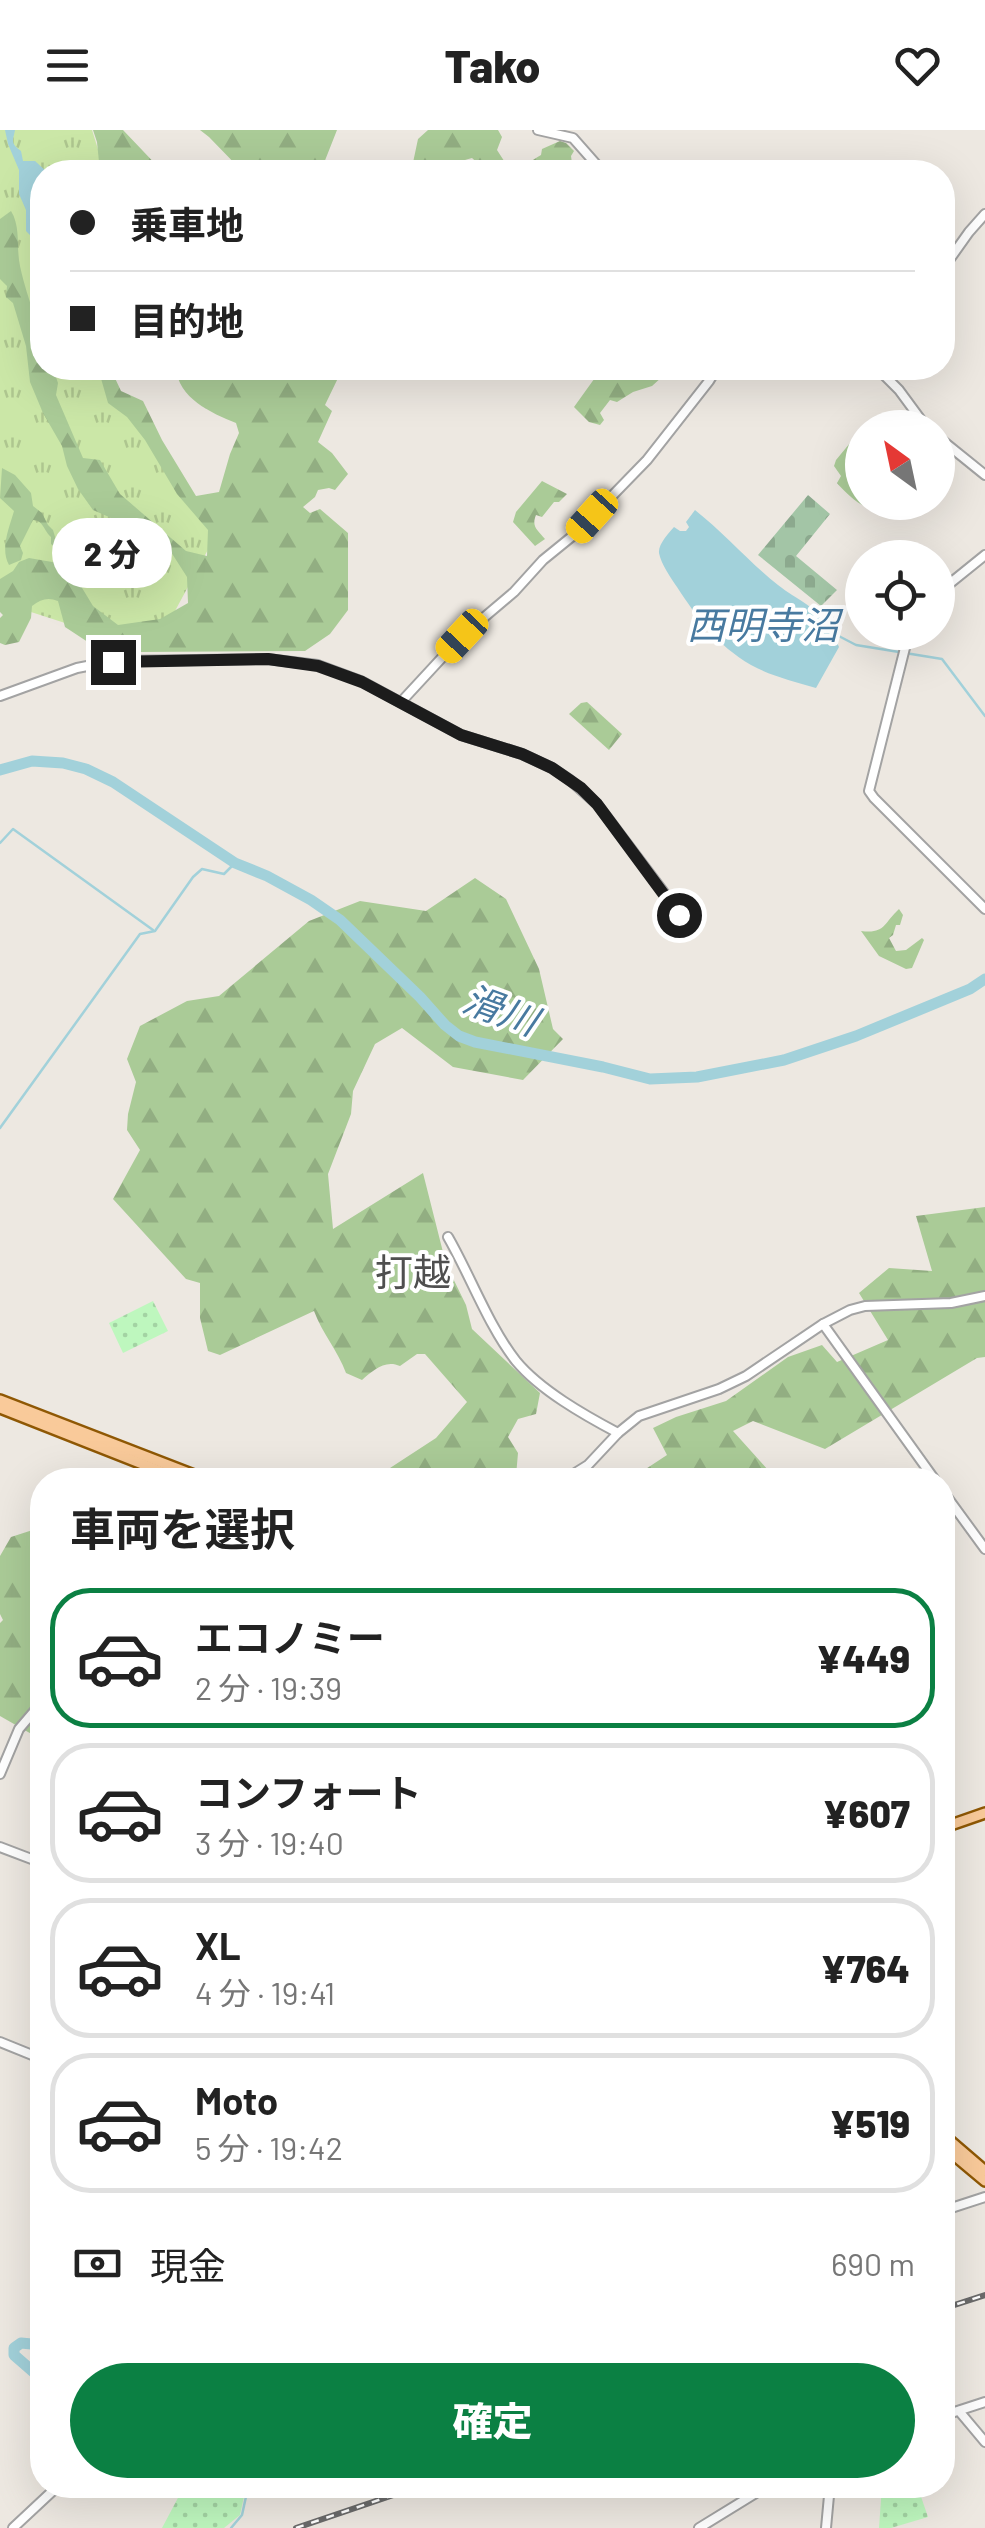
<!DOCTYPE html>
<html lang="ja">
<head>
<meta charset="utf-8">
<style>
  :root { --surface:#fff; --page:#f2f2f2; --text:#222; --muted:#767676; --line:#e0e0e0; --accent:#0b8043 }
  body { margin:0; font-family:Barlow,"Noto Sans JP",sans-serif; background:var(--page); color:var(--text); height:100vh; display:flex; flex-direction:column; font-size:38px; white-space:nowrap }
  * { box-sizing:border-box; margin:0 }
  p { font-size:32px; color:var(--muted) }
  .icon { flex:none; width:55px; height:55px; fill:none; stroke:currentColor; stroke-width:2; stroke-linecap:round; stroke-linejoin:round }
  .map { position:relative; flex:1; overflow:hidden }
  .sheet { position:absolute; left:30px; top:1338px; width:925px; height:1030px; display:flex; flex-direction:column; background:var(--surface); border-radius:40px; box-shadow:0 10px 40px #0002 }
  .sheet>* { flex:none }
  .top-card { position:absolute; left:30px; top:30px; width:925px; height:220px; border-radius:40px; box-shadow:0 10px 40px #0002; display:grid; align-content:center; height:220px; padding:0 40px; background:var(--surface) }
  .needle { width:65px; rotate:327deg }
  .tools { position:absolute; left:845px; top:280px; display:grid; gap:20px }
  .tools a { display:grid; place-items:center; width:110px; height:110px; border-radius:50%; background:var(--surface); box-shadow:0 10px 40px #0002; font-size:50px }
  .end { position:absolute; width:45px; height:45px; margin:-22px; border:12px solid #1c1c1c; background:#fff; box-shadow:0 0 0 5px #fff }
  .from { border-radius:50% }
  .bubble { position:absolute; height:70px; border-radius:35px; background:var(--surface); box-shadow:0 10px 40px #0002; font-size:32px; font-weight:800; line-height:70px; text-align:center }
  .car { position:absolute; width:30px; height:60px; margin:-30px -15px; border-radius:12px; box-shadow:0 0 8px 2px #0007; background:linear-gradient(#f5c518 24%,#345 0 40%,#f5c518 0 76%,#345 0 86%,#f5c518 0) }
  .top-card b { display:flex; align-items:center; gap:35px; height:95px; font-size:38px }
  .top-card b+b { border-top:2px solid var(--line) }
  .top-card i { width:25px; height:25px; background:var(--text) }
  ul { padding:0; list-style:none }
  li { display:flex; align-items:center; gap:30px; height:140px; margin:0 20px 15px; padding:0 20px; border:5px solid var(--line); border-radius:40px }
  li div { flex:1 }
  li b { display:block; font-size:38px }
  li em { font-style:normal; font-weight:800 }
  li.active { border-color:var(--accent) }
  li>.icon { width:90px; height:90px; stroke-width:1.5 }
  h2 { padding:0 40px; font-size:45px; line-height:120px }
  .pay { display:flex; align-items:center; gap:25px; height:110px; padding:0 40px; font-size:38px }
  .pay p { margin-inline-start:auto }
  .button { display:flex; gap:20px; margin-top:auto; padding:20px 40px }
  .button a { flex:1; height:115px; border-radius:60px; background:var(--accent); color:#fff; font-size:40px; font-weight:800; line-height:115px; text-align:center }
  header { display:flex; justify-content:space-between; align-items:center; height:130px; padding:0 40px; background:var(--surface); font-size:45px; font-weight:800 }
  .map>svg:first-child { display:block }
</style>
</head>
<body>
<header><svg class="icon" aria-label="menu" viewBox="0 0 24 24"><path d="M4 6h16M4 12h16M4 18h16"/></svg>Tako<svg class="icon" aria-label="heart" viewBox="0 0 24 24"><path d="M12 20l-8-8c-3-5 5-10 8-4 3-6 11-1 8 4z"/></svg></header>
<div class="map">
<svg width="985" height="2398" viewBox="0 0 985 2398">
  <defs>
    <pattern id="grass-tufts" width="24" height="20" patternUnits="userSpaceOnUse" patternTransform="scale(2.5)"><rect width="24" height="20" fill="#cbe7a7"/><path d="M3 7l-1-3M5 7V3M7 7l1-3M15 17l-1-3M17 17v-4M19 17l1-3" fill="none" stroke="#aec68f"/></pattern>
    <pattern id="forest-firs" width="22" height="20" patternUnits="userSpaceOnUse" patternTransform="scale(2.5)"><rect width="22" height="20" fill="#aacb97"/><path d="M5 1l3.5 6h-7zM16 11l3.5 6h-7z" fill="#92ae82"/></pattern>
    <pattern id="cemetery-stones" width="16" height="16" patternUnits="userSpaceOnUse" patternTransform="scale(2.5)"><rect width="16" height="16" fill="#a3c5a6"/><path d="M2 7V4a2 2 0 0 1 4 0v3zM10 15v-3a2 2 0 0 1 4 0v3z" fill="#8ca98e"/></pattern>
    <pattern id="park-dots" width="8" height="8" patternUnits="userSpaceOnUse" patternTransform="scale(2.5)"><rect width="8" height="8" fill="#bef7be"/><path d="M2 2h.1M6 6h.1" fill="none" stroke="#a3d3a3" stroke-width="1.8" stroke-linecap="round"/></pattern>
  </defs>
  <rect width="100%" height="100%" fill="#ede8e1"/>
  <polygon fill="url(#grass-tufts)" points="0,0 92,0 105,42 42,42 42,238 107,238 117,271 218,401 175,481 130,514 0,472"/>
  <g fill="url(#forest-firs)">
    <polygon points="93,0 123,0 163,42 100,42 97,12"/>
    <polygon points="200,0 337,0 324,33 313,42 243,42 209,7"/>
    <path d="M428,0H498L502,7L497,20L508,37C519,39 531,31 541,25L542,19L560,11L566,13L574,21L571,26L572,33L562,42H487L472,28L465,30L457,42H411L418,9Z"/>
    <path d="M11,81C21,97 16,117 20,136C28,174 42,195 42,238H53L58,253L56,265L83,328L100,330L120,364L186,421L207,426L208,400L177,364L145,310L127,287L108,273L98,238H115L114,246L121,261L143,271L162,310L196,366L219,362L230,324L239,303L236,293C211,283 178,268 176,238H337L339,246L325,275L332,281L318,312L332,323L348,344L335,360L329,358L318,360L315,367L303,377L310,383L320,379L348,403V480L330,504L305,521L139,522L100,520L65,497L58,471C48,467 41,469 32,476L31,488L19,512L5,515L0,513V488L3,485L0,482V449L13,441L19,432L29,428L58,433L73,443L93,476L118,495L160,489L188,473L187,447L171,422L118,391L93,380L78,359L67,336L62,316L43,283L30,252L26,216L13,173L6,167L7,156L0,149V89Z"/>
    <polygon points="602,238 672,238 652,256 633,262 617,272 610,270 600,283 604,290 600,295 589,292 574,277"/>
    <path d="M850,313H862V372L877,373V377C863,381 847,364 837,353L841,346L834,336L836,330Z"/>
    <path d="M2,338L15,345L31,363L33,376L42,383L48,395L53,400L56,410L55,417L51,414V407C44,401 43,390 33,390L20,416L23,423L21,430L9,435C0,419 9,398 14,381L0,368Z"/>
    <path d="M542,351L567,364L559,372H554L542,387L536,385C531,397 538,400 545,409L535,416L513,392L516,382Z"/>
    <polygon points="587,572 622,604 609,620 569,584 581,573"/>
    <path d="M475,748L506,769L539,839L553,899L563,909L523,950L453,937L402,898L375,914L353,961L351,984L328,1044L333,1099L423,1043L446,1134L466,1175L472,1199L540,1263L536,1284L518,1289L508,1307L518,1323L516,1346L498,1350H404L390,1338L436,1308L467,1272L425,1224H417L400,1236C385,1229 372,1241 362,1250L346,1243C338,1221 322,1203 314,1181L220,1225L208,1221L200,1188V1153L186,1149L113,1069L140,1020L127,1000L128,984L136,952L127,929L140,896L187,871L219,866L309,791L360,771L426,781Z"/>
    <path d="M899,779L903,785L900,795H896L893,805L889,808L896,821L906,820L922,808L924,810L912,838L906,839L879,826L861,801C885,804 883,794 899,779Z"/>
    <polygon points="985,1077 985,1227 977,1228 825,1319 753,1291 733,1301 777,1350 629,1350 667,1325 653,1298 676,1287 726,1271 788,1227 822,1215 837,1232 888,1210 859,1163 889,1138 932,1141 916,1086"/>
    <polygon points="42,1397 42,1610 0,1586 0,1493 3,1490 0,1484 0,1426 11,1407"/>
  </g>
  <polygon fill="url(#cemetery-stones)" points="808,365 830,384 796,426 837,460 821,476 758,425"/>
  <g fill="url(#park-dots)">
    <polygon points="153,1171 168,1201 123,1223 109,1193"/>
    <polygon points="182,2355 202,2355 217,2367 226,2355 245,2362 240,2385 224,2398 162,2398 180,2364"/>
    <polygon points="882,2355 917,2355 928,2387 891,2398 879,2398"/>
  </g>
  <g fill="#a2d1da">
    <path d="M5,0H15C13,11 10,13 21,21L23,31H35L47,42H42V76L40,84L42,89V105L38,108L32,107L26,101V80L19,64V40L8,14Z"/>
    <path d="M695,380C724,403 749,432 778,455C798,471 813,473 826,496L829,495L839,517L816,558C793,551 771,546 751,535C717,515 698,489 677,457C671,448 661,434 659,423C658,414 669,403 674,397L680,401H686L689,397L686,392Z"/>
  </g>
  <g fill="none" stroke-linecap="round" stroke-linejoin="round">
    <g stroke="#a2d1da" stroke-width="2.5">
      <polyline points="833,503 856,515 942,529 985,586"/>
      <polyline points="0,713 13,699 153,800"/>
      <polyline points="0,998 140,804 155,801 193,747 202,739 224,744 235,733"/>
      <polyline points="231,2398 242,2385 247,2362 243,2355"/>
    </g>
    <g stroke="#a2d1da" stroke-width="11">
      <polyline points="0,640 32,631 63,633 86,639 113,652 235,733 267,746 311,770 340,790 420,867 445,895 459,906 475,912 603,937 650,949 697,947 784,930 856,906 970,859 985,849"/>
      <polyline points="38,2254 37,2245 14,2225 14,2218 21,2213 42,2215"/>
    </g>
    <g stroke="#a3a3a3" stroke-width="12">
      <g id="tertiary">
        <polyline points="538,0 573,8 603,42"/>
        <polyline points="942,140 969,102 985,84"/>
        <polyline points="877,238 899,260 927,298"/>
        <polyline points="938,307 985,345"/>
        <polyline points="938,463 985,425"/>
        <polyline points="909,502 869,661 874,668 985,779"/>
        <polyline points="0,566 77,538 113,531 267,529 318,535 361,551 461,605 522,624 552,638 570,650 597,674 684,789"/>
        <polyline points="401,572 462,506 514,462 543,430 575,404 647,330 709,251 717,238"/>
        <path d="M448,1107C470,1145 489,1197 516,1231C540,1260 584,1285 618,1303"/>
        <polyline points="823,1194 935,1350"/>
        <polyline points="564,1350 588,1335 618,1303 639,1286 719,1259 746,1246 823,1194 850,1180 865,1176 951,1173 985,1166"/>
        <polyline points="942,1360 985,1419"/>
        <polyline points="0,1644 19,1599 42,1572"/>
        <polyline points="0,1717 42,1733"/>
        <polyline points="0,1912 42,1929"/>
        <polyline points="942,2081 985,2067"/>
        <polyline points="959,2281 985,2312"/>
        <polyline points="942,2286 985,2272"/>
        <polyline points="13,2398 59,2355"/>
        <polyline points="699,2398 769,2355"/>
        <polyline points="826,2398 830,2355"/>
      </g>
    </g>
    <g stroke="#8f5804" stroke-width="14">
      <g id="primary">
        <polyline points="0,1270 207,1350"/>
        <polyline points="0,1278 183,1350"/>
        <polyline points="942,1698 985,1683"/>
        <polyline points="942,2004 985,2041"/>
        <polyline points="942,2015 985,2051"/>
      </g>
    </g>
    <use href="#tertiary" stroke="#fff" stroke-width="8"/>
    <use href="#primary" stroke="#f9ca9a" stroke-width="9"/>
    <g stroke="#6a6a6a" stroke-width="6">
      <g id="rail">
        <polyline points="942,2179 985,2165"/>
        <polyline points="296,2398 423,2355"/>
      </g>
    </g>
    <use href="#rail" stroke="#fff" stroke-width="2.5" stroke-dasharray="8" stroke-linecap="butt"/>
  </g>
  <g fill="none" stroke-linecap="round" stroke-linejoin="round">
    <polyline stroke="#1c1c1c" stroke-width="12" points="113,532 268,529 318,536 362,552 461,605 522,624 552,638 581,658 597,674 679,785"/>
  </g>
  <g text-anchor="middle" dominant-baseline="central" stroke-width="8" stroke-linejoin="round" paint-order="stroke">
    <g font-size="38" font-style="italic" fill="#487aa0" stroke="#fff">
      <text x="763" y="494">西明寺沼</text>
      <text transform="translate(501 879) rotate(20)">滑川</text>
    </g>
    <g font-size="38" fill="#4f4f4f" stroke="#fff">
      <text x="413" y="1141">打越</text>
    </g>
  </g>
</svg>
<div class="tools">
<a><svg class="needle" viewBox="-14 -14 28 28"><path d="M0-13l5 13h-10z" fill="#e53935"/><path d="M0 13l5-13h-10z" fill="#767676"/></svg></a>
<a><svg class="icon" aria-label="locate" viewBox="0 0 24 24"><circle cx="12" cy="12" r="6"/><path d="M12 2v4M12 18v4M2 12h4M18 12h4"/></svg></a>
</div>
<i class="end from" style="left:679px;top:785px"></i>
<i class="end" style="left:113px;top:532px"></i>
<div class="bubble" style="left:52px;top:388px;width:120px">2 分</div>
<i class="car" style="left:592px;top:386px;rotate:222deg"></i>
<i class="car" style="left:462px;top:506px;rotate:223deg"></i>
<div class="top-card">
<b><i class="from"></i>乗車地</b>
<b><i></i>目的地</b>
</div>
<section class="sheet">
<h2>車両を選択</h2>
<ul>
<li class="active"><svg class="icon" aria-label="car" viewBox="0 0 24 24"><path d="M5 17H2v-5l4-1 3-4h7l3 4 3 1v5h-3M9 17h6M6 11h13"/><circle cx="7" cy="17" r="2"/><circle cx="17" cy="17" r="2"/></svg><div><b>エコノミー</b><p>2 分 · 19:39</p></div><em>¥449</em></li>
<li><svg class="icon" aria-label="car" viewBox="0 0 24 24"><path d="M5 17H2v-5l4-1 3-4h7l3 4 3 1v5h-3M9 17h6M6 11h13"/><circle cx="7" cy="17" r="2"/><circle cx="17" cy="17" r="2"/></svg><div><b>コンフォート</b><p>3 分 · 19:40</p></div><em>¥607</em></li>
<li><svg class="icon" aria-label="car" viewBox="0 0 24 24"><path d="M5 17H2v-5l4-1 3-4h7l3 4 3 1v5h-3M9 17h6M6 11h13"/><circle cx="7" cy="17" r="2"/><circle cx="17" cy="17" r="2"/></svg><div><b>XL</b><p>4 分 · 19:41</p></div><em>¥764</em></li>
<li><svg class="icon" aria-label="car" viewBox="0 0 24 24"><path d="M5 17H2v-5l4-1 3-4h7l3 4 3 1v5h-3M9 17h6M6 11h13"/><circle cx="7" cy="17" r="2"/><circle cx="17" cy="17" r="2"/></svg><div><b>Moto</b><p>5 分 · 19:42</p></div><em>¥519</em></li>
</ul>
<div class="pay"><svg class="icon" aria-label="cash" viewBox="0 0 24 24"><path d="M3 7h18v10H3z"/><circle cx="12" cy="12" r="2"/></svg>現金<p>690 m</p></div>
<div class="button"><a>確定</a></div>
</section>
</div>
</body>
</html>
